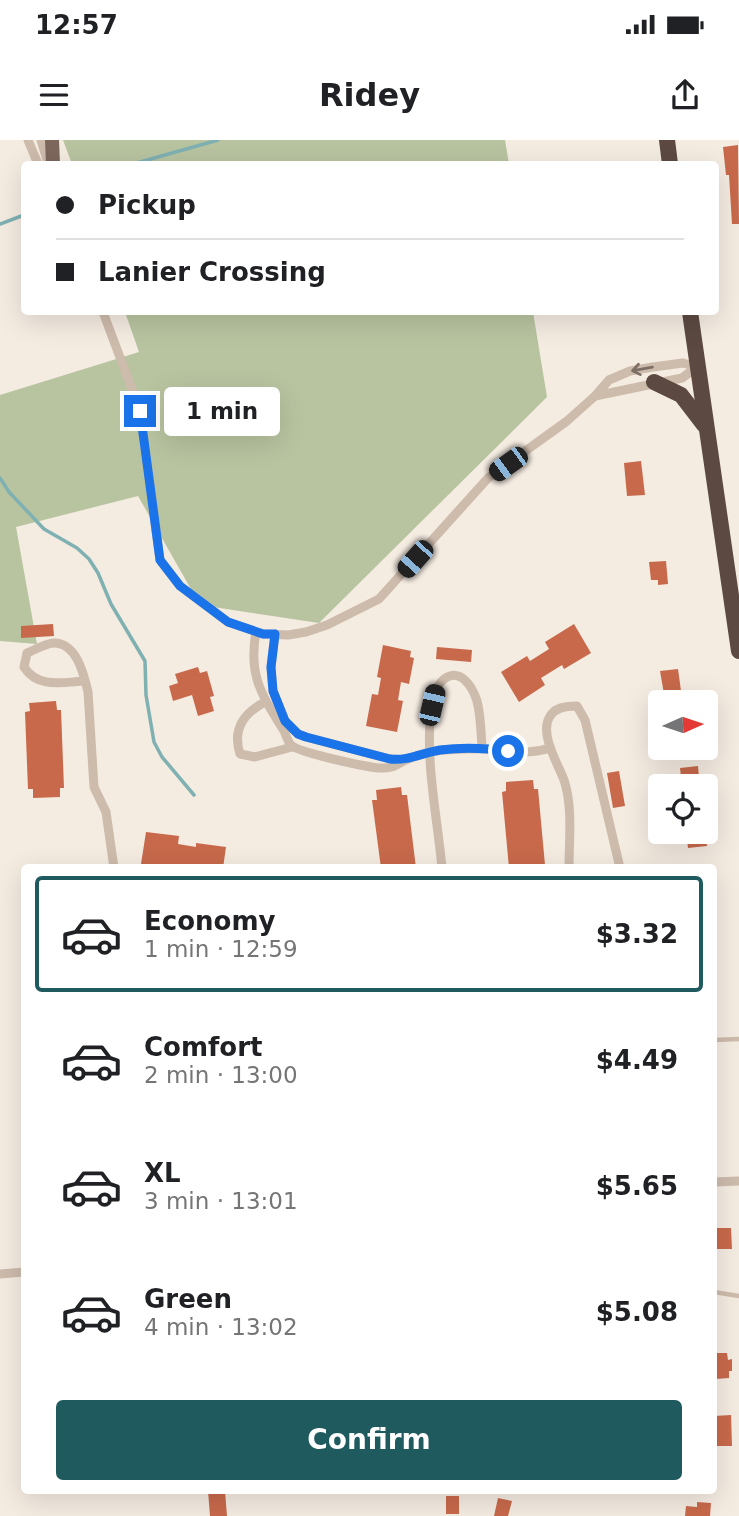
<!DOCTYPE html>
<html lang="en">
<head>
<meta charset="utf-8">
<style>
  :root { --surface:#fff; --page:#f2f2f2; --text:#202124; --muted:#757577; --line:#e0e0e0; --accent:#1f5a5e }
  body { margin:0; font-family:"DejaVu Sans",sans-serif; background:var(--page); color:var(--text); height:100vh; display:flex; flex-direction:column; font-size:26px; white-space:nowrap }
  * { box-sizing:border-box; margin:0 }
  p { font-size:23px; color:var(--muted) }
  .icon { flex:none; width:38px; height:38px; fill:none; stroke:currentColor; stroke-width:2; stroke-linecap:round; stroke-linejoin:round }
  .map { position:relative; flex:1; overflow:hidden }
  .drawer { position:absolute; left:21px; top:724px; width:696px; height:630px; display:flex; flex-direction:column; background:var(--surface); border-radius:7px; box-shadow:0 7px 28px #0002 }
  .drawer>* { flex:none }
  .guide { position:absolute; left:21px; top:21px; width:698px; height:154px; border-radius:7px; box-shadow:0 7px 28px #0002; display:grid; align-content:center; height:154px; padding:0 35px; background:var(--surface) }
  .needle { width:46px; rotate:87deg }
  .buttons { position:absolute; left:648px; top:550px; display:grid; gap:14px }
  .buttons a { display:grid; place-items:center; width:70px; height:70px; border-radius:7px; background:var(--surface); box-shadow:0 7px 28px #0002; font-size:35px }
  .end { position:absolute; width:32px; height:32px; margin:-16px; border:9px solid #1a73e8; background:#fff; box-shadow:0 0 0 4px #fff }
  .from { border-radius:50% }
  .bubble { position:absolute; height:49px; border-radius:7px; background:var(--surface); box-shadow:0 7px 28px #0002; font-size:23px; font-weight:700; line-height:49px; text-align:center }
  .car { position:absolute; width:21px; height:42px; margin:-21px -10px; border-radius:9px; box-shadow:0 0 5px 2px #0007; background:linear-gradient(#222 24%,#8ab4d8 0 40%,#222 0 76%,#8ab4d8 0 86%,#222 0) }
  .guide b { display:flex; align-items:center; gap:24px; height:66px; font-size:26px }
  .guide b+b { border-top:2px solid var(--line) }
  .guide i { width:18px; height:18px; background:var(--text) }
  ul { padding:12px 0 0; list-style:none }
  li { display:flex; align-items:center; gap:21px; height:116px; margin:0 14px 10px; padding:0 21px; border:4px solid transparent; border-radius:7px }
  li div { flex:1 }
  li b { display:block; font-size:26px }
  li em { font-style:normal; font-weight:700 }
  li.selected { border-color:var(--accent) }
  li>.icon { width:63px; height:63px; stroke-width:1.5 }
  .primary-button { display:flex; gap:14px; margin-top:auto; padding:14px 35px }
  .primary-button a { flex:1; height:80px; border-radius:7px; background:var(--accent); color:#fff; font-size:28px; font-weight:700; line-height:80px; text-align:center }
  .status { display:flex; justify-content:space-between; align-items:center; height:49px; padding:0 35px; background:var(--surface); direction:ltr }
  .status svg { height:19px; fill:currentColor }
  header { display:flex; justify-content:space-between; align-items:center; height:91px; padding:0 35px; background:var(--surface); font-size:32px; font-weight:700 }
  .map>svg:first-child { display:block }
</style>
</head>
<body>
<div class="status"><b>12:57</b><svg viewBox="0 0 49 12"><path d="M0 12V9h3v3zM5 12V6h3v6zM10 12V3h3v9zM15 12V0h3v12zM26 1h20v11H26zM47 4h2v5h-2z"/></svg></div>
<header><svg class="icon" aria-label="menu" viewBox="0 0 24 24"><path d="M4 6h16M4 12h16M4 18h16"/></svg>Ridey<svg class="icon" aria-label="share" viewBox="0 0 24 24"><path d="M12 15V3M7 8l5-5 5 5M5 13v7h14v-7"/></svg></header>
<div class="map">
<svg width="739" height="1376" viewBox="0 0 739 1376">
  <rect width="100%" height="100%" fill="#f4ebe1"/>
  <g fill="#b8c4a0">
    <polygon points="63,0 505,0 509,24 72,24"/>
    <polygon points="125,172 533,172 547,257 319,483 200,465 138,356 16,387 37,504 0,501 0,255 139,212"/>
  </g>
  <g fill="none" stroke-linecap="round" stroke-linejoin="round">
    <g stroke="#7fb0b2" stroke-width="3.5">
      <polyline points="133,24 218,0"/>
      <polyline points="0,84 24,75"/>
      <polyline points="0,338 9,352 44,389 77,408 89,419 98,433 111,464 145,521 146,555 154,602 162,617 194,655"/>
    </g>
  </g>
  <g fill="#c8694b">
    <polygon points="738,5 739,84 732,84 729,35 726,35 723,7"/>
    <polygon points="641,321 645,355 627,356 624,323"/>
    <polygon points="666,421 668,444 658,445 658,440 651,440 649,422"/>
    <polygon points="53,484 54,496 21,498 21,486"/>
    <polygon points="574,484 591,513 564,529 562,525 541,538 545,545 519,562 501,532 527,516 530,521 549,509 545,502"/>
    <polygon points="383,505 411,511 410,517 414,518 409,544 401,542 398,560 403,561 397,592 366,586 372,554 378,555 381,538 377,537"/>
    <polygon points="437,507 472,510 471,522 436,519"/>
    <polygon points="198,527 200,533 207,531 214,556 210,557 214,571 198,576 192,555 173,561 169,546 178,543 175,534"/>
    <polygon points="678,529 681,551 664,554 660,531"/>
    <polygon points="56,561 57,570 61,570 64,648 60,648 60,657 33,658 33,649 28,649 25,572 30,571 29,563"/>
    <polygon points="698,626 699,637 703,636 704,646 682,646 680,628"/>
    <polygon points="619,631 625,666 613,668 607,633"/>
    <polygon points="533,640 534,649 538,649 545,725 540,725 541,728 509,728 502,652 506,651 506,642"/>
    <polygon points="401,647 402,655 407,655 416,728 381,728 372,660 377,660 376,650"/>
    <polygon points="686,691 702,691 703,696 706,696 707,706 688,708"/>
    <polygon points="146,692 179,696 178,704 196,707 196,703 226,707 223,728 190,728 172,725 171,728 141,724"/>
    <polygon points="714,1088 731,1088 732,1109 714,1109"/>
    <polygon points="714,1213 727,1213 728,1220 732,1219 732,1231 729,1231 729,1238 715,1239"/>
    <polygon points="731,1275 732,1306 714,1306 714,1276"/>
    <polygon points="208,1351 225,1351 227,1376 210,1376"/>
    <rect x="446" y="1356" width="13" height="18"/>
    <polygon points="498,1358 512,1361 508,1376 494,1376"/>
    <polygon points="697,1362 711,1363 710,1376 685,1376 686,1366 697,1367"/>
  </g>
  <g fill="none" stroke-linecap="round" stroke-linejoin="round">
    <g stroke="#cdbbac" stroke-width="4.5">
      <polyline points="714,900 739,899"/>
      <polyline points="714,1152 739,1156"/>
    </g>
    <g stroke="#cdbbac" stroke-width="9">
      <polyline points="28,0 38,24"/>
      <polyline points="41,0 48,23"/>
      <polyline points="103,172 140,271 160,420 180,446 228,482 263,494 288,495 306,492 327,485 379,459 488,338 567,281 595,256 609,240 630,231 653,227 683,223 697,227"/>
      <polyline points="595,256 682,238 697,227"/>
      <path d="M256,492C248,536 262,555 284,591C286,595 288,602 291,605C297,612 372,629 384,628C396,628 398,623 408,619C418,615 433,611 444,610C460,609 476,608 492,609C514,611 529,615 550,608"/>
      <polyline points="275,494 271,528 273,551 285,581 298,594 306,597 390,619 404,620"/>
      <path d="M85,541C63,542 38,549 24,527L27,513C35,510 46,503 54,503C77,503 84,535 88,552L94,647L106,672L114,728"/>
      <path d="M265,562C244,573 232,589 240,614L255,617L292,607"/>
      <path d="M442,728C437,675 425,621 431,568C436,530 464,522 477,561C481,576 481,593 482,609"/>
      <path d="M569,728C569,700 573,667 564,640C558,624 540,595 549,578C554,567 567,566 577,566L585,580L620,728"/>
      <polyline points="714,1042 739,1041"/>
      <polyline points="0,1134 24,1132"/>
    </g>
    <polyline stroke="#7d675c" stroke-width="14" points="52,0 53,24"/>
    <g stroke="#5c4a42" stroke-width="16">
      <polyline points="667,0 670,24"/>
      <polyline points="690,172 739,511"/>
      <polyline points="654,242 681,255 704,285"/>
    </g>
  </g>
  <defs><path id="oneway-shaft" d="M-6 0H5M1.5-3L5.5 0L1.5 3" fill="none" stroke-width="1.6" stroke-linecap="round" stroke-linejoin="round" transform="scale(1.75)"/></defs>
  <use stroke="#7d6f65" href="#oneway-shaft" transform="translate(642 229) rotate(170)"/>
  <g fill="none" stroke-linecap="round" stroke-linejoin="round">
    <path stroke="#1a73e8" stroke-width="9" d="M140,271L160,420L180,446L228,482L263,494H275L271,527L273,551L285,581L298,594L306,597L390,619C408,621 422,613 440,610C462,607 486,608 508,611"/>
  </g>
</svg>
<div class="buttons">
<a><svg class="needle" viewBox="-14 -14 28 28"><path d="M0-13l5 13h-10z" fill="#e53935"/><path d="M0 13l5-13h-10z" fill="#757577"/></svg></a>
<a><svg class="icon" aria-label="locate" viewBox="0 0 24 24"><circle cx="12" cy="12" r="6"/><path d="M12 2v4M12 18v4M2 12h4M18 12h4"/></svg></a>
</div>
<i class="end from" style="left:508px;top:611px"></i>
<i class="end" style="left:140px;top:271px"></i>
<div class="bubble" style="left:164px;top:247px;width:116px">1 min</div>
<i class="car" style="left:508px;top:324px;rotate:234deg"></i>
<i class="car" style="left:415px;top:419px;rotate:222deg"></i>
<i class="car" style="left:432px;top:565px;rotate:13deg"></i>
<div class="guide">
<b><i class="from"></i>Pickup</b>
<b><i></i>Lanier Crossing</b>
</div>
<section class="drawer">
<ul>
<li class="selected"><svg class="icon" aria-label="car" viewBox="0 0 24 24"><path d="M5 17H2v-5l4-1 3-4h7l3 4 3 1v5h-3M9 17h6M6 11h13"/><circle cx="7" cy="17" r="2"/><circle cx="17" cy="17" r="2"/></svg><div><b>Economy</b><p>1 min · 12:59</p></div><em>$3.32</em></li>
<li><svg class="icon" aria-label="car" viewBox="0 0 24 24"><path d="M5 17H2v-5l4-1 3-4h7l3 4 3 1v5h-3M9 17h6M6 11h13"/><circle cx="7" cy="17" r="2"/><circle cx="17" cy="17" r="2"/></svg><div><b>Comfort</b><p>2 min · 13:00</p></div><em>$4.49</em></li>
<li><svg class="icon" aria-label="car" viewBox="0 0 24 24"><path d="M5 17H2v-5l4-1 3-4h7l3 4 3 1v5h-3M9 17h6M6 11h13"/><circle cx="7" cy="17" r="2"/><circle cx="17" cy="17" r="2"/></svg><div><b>XL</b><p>3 min · 13:01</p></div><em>$5.65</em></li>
<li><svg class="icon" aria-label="car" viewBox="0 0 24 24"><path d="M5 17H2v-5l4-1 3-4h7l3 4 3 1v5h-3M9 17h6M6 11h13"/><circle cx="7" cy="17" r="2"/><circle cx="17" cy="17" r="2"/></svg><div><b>Green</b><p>4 min · 13:02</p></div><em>$5.08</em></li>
</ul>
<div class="primary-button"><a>Confirm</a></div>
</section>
</div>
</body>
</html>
